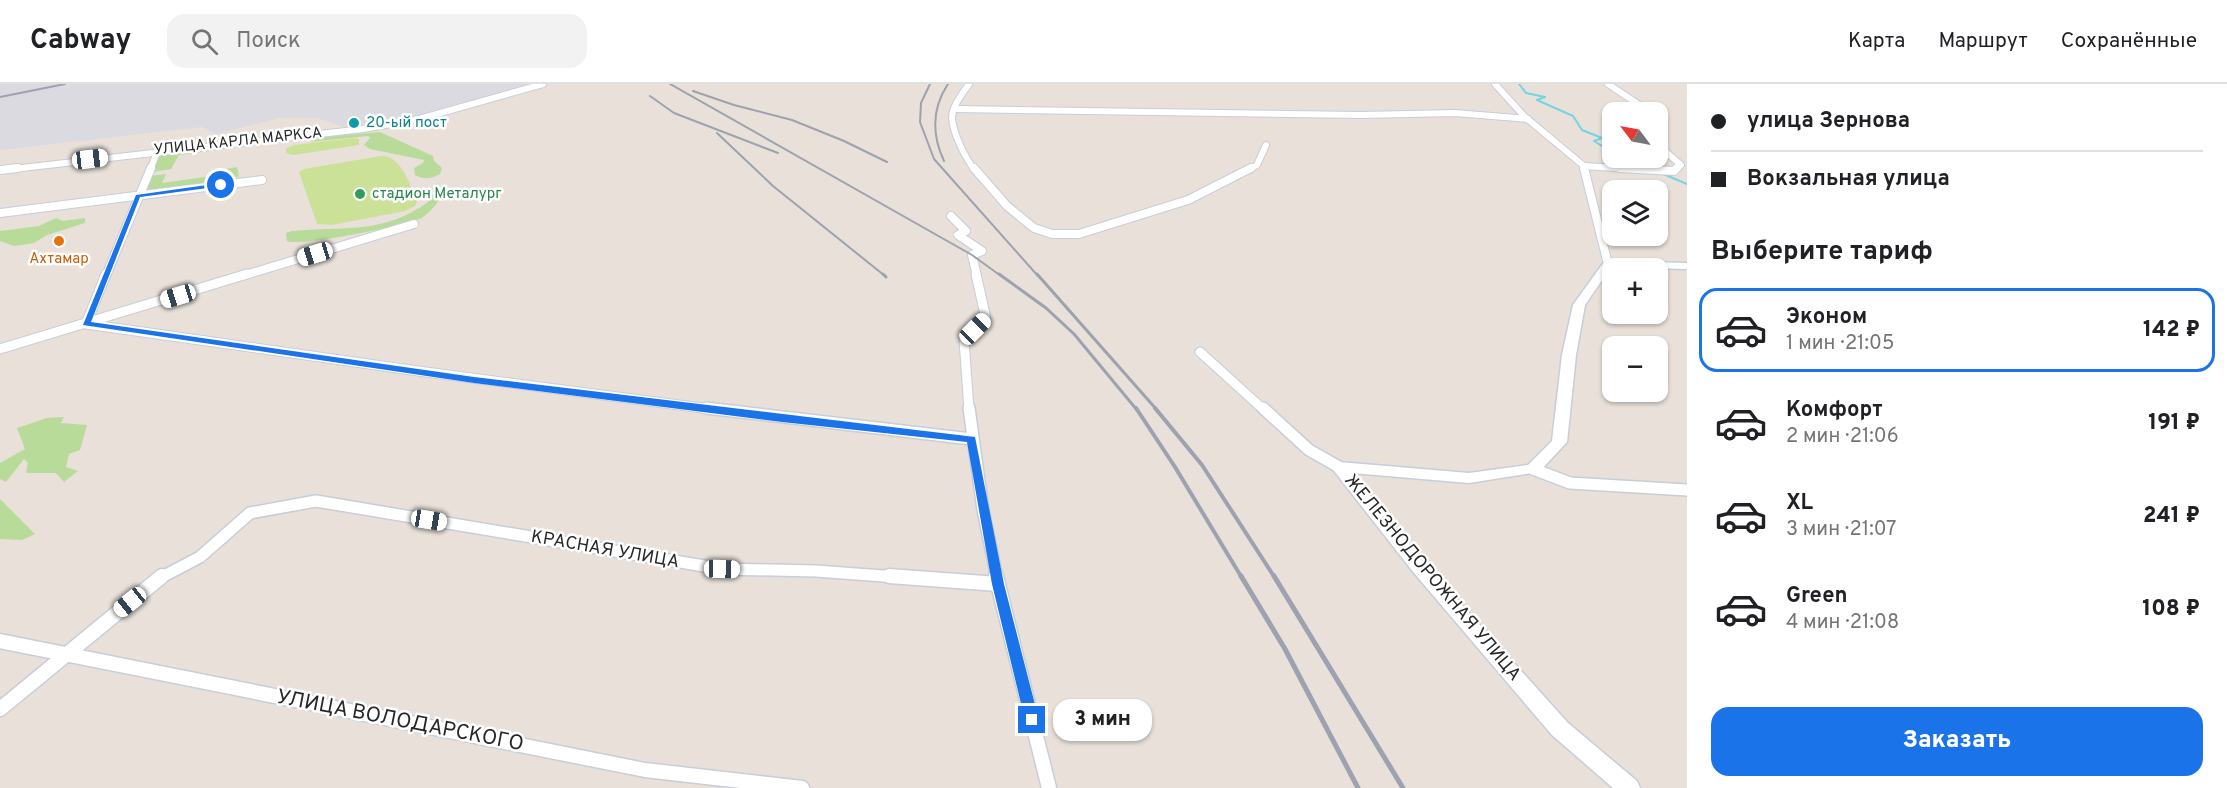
<!DOCTYPE html>
<html lang="ru">
<head>
<meta charset="utf-8">
<style>
  :root { --surface:#fff; --page:#f2f2f2; --text:#202124; --muted:#757577; --line:#e0e0e0; --accent:#1a73e8 }
  body { margin:0; font-family:Overpass,sans-serif; background:var(--page); color:var(--text); height:100vh; display:flex; flex-direction:column; font-size:22px; white-space:nowrap }
  * { box-sizing:border-box; margin:0 }
  p { font-size:20px; color:var(--muted) }
  .icon { flex:none; width:33px; height:33px; fill:none; stroke:currentColor; stroke-width:2; stroke-linecap:round; stroke-linejoin:round }
  .map { position:relative; flex:1; overflow:hidden }
  .drawer { display:flex; flex-direction:column; background:var(--surface); width:540px }
  .drawer>* { flex:none }
  .hud { display:grid; align-content:center; height:132px; padding:0 24px; background:var(--surface) }
  .needle { width:39px; rotate:302deg }
  .tools { position:absolute; left:1602px; top:18px; display:grid; gap:12px }
  .tools a { display:grid; place-items:center; width:66px; height:66px; border-radius:12px; background:var(--surface); box-shadow:0 2px 4px #0004; font-size:30px }
  .end { position:absolute; width:27px; height:27px; margin:-14px; border:8px solid #1a73e8; background:#fff; box-shadow:0 0 0 3px #fff }
  .from { border-radius:50% }
  .bubble { position:absolute; height:42px; border-radius:18px; background:var(--surface); box-shadow:0 2px 4px #0004; font-size:20px; font-weight:800; line-height:42px; text-align:center }
  .car { position:absolute; width:18px; height:36px; margin:-18px -9px; border-radius:8px; box-shadow:0 0 4px 2px #0007; background:linear-gradient(#fff 24%,#345 0 40%,#fff 0 76%,#345 0 86%,#fff 0) }
  .hud b { display:flex; align-items:center; gap:21px; height:57px; font-size:22px }
  .hud b+b { border-top:2px solid var(--line) }
  .hud i { width:15px; height:15px; background:var(--text) }
  ul { padding:0; list-style:none }
  li { display:flex; align-items:center; gap:18px; height:84px; margin:0 12px 9px; padding:0 12px; border:3px solid transparent; border-radius:18px }
  li div { flex:1 }
  li b { display:block; font-size:22px }
  li em { font-style:normal; font-weight:800 }
  li.active { border-color:var(--accent) }
  li>.icon { width:54px; height:54px; stroke-width:1.5 }
  h2 { padding:0 24px; font-size:27px; line-height:72px }
  .button { display:flex; gap:12px; margin-top:auto; padding:12px 24px }
  .button a { flex:1; height:69px; border-radius:18px; background:var(--accent); color:#fff; font-size:24px; font-weight:800; line-height:69px; text-align:center }
  header { display:flex; align-items:center; gap:36px; box-sizing:border-box; height:84px; padding:0 30px; background:var(--surface); border-bottom:2px solid var(--line) }
  header strong { font-size:28px }
  nav { display:flex; gap:33px; margin-inline-start:auto; font-size:21px }
  .search { width:420px; height:54px; background:var(--page); display:flex; align-items:center; gap:15px; box-sizing:border-box; padding:0 21px; border-radius:18px; color:var(--muted); font-size:22px }
  main { display:flex; flex:1; min-height:0 }
  .map>svg:first-child { display:block }
</style>
</head>
<body>
<header>
<strong>Cabway</strong>
<div class="search"><svg class="icon" aria-label="search" viewBox="0 0 24 24"><circle cx="10" cy="10" r="6"/><path d="M15 15l6 6"/></svg>Поиск</div>
<nav><a>Карта</a><a>Маршрут</a><a>Сохранённые</a></nav>
</header>
<main>
<div class="map">
<svg width="1687" height="704" viewBox="0 0 1687 704">
  <rect width="100%" height="100%" fill="#e8e0d9"/>
  <polygon fill="#dbdae1" points="0,0 535,0 415,33 365,39 358,42 345,43 317,34 280,34 216,50 202,43 0,66"/>
  <g fill="#b9db9a">
    <path d="M380,48L433,72L434,77L442,84L440,90C431,95 424,96 415,91L414,84L423,79L424,76L370,65L364,61L370,54L368,52L310,58L324,53Z"/>
    <polygon points="225,60 218,66 179,71 171,85 152,88 160,69"/>
    <polygon points="237,83 239,92 229,97 146,106 148,92 166,90 162,99 212,92 216,87"/>
    <path d="M434,111L441,113C437,120 427,132 419,135C401,142 300,163 287,157L286,149L292,147C343,142 383,151 428,118L429,112Z"/>
    <polygon points="56,134 63,137 85,134 85,139 47,151 34,159 14,162 0,157 0,147 39,142"/>
    <polygon points="64,333 61,339 87,341 80,366 69,370 66,383 78,387 64,398 56,389 26,389 28,379 24,375 6,398 0,395 0,379 25,365 17,344 47,334"/>
    <polygon points="0,415 35,450 22,456 0,455"/>
  </g>
  <g fill="#cbe197">
    <polygon points="354,54 359,55 359,61 293,71 286,69 286,65 294,61"/>
    <path d="M381,72C401,71 410,101 417,117L415,122L405,127L332,141L317,140L299,88L304,85Z"/>
  </g>
  <g fill="none" stroke-linecap="round" stroke-linejoin="round">
    <g stroke="#75d4e2" stroke-width="2">
      <polyline points="1519,0 1526,9 1545,13 1537,16 1573,32 1582,46 1602,54 1594,57 1612,68"/>
      <polyline points="1626,74 1643,82"/>
      <polyline points="1661,89 1687,100"/>
    </g>
    <g stroke="#c8cdd8" stroke-width="8">
      <g id="street-far4">
        <path d="M969,0C963,9 952,22 952,34C953,49 965,74 975,86"/>
        <polyline points="1495,0 1524,32 1584,82 1585,86"/>
        <polyline points="1608,0 1650,28"/>
        <polyline points="955,25 1361,31 1455,29 1528,35"/>
        <polyline points="1658,33 1664,38 1658,44"/>
        <polyline points="1658,61 1681,81 1676,86"/>
        <polyline points="1584,82 1647,86"/>
        <polyline points="4,86 363,45 419,35 543,0"/>
        <polyline points="150,86 158,66"/>
        <polyline points="1248,86 1257,81 1266,61"/>
      </g>
    </g>
    <g stroke="#c8cdd8" stroke-width="10">
      <g id="street-far3">
        <polyline points="974,84 1007,122 1034,144 1052,150 1079,150 1188,116 1251,84"/>
        <polyline points="1584,84 1608,180"/>
        <polyline points="1620,84 1674,87 1677,84"/>
        <polyline points="0,86 18,84"/>
        <polyline points="0,129 262,96"/>
        <polyline points="951,132 966,147 958,151 982,167 972,171 977,192"/>
        <polyline points="106,192 151,84"/>
        <polyline points="242,192 414,140"/>
      </g>
    </g>
    <g stroke="#c8cdd8" stroke-width="11">
      <g id="street-far2">
        <polyline points="106,190 86,240 418,287 718,326"/>
        <polyline points="0,265 247,190"/>
        <polyline points="1200,268 1264,326"/>
        <polyline points="969,326 964,256 986,235 976,190"/>
      </g>
    </g>
    <g stroke="#c8cdd8" stroke-width="14">
      <g id="street-far1">
        <polyline points="706,324 971,355"/>
        <polyline points="969,324 983,426 997,494"/>
        <polyline points="1263,324 1309,366 1339,383"/>
        <polyline points="1533,385 1570,399 1687,406"/>
        <polyline points="160,494 200,473 250,429 316,417 722,485 816,487 910,494"/>
      </g>
    </g>
    <g stroke="#c8cdd8" stroke-width="17">
      <g id="street">
        <polyline points="889,492 998,500"/>
        <polyline points="996,492 1049,704"/>
        <polyline points="0,557 645,686 802,704"/>
        <polyline points="0,625 162,492"/>
      </g>
    </g>
    <g stroke="#c8cdd8" stroke-width="3">
      <polygon id="secondary" points="1608,177 1687,179 1687,185 1611,183 1585,221 1576,271 1567,358 1539,388 1469,399 1352,389 1426,481 1568,639 1637,697 1640,704 1613,704 1552,651 1414,489 1331,383 1339,378 1469,389 1528,381 1552,357 1562,271 1573,221 1604,178"/>
    </g>
    <use href="#street-far4" stroke="#fff" stroke-width="6"/>
    <use href="#street-far3" stroke="#fff" stroke-width="8"/>
    <use href="#street-far2" stroke="#fff" stroke-width="9"/>
    <use href="#street-far1" stroke="#fff" stroke-width="11"/>
    <use href="#street" stroke="#fff" stroke-width="14"/>
    <use href="#secondary" fill="#fff" fill-rule="evenodd"/>
    <g stroke="#9da2b0" stroke-width="2">
      <polyline points="670,0 972,171 1001,192"/>
      <polyline points="930,0 921,19 920,38 934,75 1038,192"/>
      <polyline points="693,7 734,21 792,36 844,57 887,78"/>
      <polyline points="650,12 674,29 778,69"/>
      <polyline points="0,13 65,0"/>
      <polyline points="717,49 773,102 885,192"/>
      <path d="M944,77C932,51 932,24 948,0"/>
    </g>
    <g stroke="#9da2b0" stroke-width="3">
      <polyline points="883,190 886,193"/>
      <polyline points="999,190 1046,224 1074,250 1137,326"/>
      <polyline points="1037,190 1157,326"/>
    </g>
    <g stroke="#9da2b0" stroke-width="4">
      <polyline points="1136,324 1175,383 1242,494"/>
      <polyline points="1155,324 1202,381 1275,494"/>
    </g>
    <g stroke="#9da2b0" stroke-width="5">
      <polyline points="1241,492 1285,565 1358,704"/>
      <polyline points="1274,492 1403,704"/>
    </g>
  </g>
  <polygon fill="#1a73e8" points="221,99 223,102 140,113 91,238 474,293 975,353 1004,500 1039,636 1037,640 1027,640 1025,636 992,500 967,358 782,338 474,299 83,241 136,111"/>
  <circle fill="#0f9aa8" stroke="#fff" stroke-width="2" cx="354" cy="39" r="6"/>
  <circle fill="#2e9e5b" stroke="#fff" stroke-width="2" cx="360" cy="110" r="6"/>
  <circle fill="#e8710a" stroke="#fff" stroke-width="2" cx="59" cy="157" r="6"/>
  <g text-anchor="middle" dominant-baseline="central" stroke-width="5" stroke-linejoin="round" paint-order="stroke">
    <g font-size="15" fill="#0d838f" stroke="#fff" text-anchor="start">
      <text x="366" y="39">20-ый пост</text>
    </g>
    <g font-size="15" fill="#272727" stroke="#fff">
      <text transform="translate(238 58) rotate(-6)">УЛИЦА КАРЛА МАРКСА</text>
    </g>
    <g font-size="15" fill="#27864d" stroke="#fff" text-anchor="start">
      <text x="372" y="110">стадион Металург</text>
    </g>
    <g font-size="15" fill="#c56008" stroke="#fff">
      <text x="59" y="175">Ахтамар</text>
    </g>
    <g font-size="18" fill="#272727" stroke="#fff">
      <text transform="translate(605 466) rotate(10)">КРАСНАЯ УЛИЦА</text>
      <text transform="translate(1432 494) rotate(50)">ЖЕЛЕЗНОДОРОЖНАЯ УЛИЦА</text>
    </g>
    <g font-size="21" fill="#272727" stroke="#fff">
      <text transform="translate(400 637) rotate(11)">УЛИЦА ВОЛОДАРСКОГО</text>
    </g>
  </g>
</svg>
<div class="tools">
<a><svg class="needle" viewBox="-14 -14 28 28"><path d="M0-13l5 13h-10z" fill="#e53935"/><path d="M0 13l5-13h-10z" fill="#757577"/></svg></a>
<a><svg class="icon" aria-label="layers" viewBox="0 0 24 24"><path d="M12 4l9 5-9 5-9-5zM3 14l9 5 9-5"/></svg></a>
<a>+</a>
<a>−</a>
</div>
<i class="end from" style="left:221px;top:101px"></i>
<i class="end" style="left:1032px;top:636px"></i>
<div class="bubble" style="left:1053px;top:615px;width:99px">3 мин</div>
<i class="car" style="left:90px;top:75px;rotate:83deg"></i>
<i class="car" style="left:315px;top:170px;rotate:253deg"></i>
<i class="car" style="left:178px;top:212px;rotate:253deg"></i>
<i class="car" style="left:975px;top:245px;rotate:45deg"></i>
<i class="car" style="left:429px;top:436px;rotate:99deg"></i>
<i class="car" style="left:722px;top:485px;rotate:91deg"></i>
<i class="car" style="left:130px;top:518px;rotate:231deg"></i>
</div>
<section class="drawer">
<div class="hud">
<b><i class="from"></i>улица Зернова</b>
<b><i></i>Вокзальная улица</b>
</div>
<h2>Выберите тариф</h2>
<ul>
<li class="active"><svg class="icon" aria-label="car" viewBox="0 0 24 24"><path d="M5 17H2v-5l4-1 3-4h7l3 4 3 1v5h-3M9 17h6M6 11h13"/><circle cx="7" cy="17" r="2"/><circle cx="17" cy="17" r="2"/></svg><div><b>Эконом</b><p>1 мин · 21:05</p></div><em>142 ₽</em></li>
<li><svg class="icon" aria-label="car" viewBox="0 0 24 24"><path d="M5 17H2v-5l4-1 3-4h7l3 4 3 1v5h-3M9 17h6M6 11h13"/><circle cx="7" cy="17" r="2"/><circle cx="17" cy="17" r="2"/></svg><div><b>Комфорт</b><p>2 мин · 21:06</p></div><em>191 ₽</em></li>
<li><svg class="icon" aria-label="car" viewBox="0 0 24 24"><path d="M5 17H2v-5l4-1 3-4h7l3 4 3 1v5h-3M9 17h6M6 11h13"/><circle cx="7" cy="17" r="2"/><circle cx="17" cy="17" r="2"/></svg><div><b>XL</b><p>3 мин · 21:07</p></div><em>241 ₽</em></li>
<li><svg class="icon" aria-label="car" viewBox="0 0 24 24"><path d="M5 17H2v-5l4-1 3-4h7l3 4 3 1v5h-3M9 17h6M6 11h13"/><circle cx="7" cy="17" r="2"/><circle cx="17" cy="17" r="2"/></svg><div><b>Green</b><p>4 мин · 21:08</p></div><em>108 ₽</em></li>
</ul>
<div class="button"><a>Заказать</a></div>
</section>
</main>
</body>
</html>
